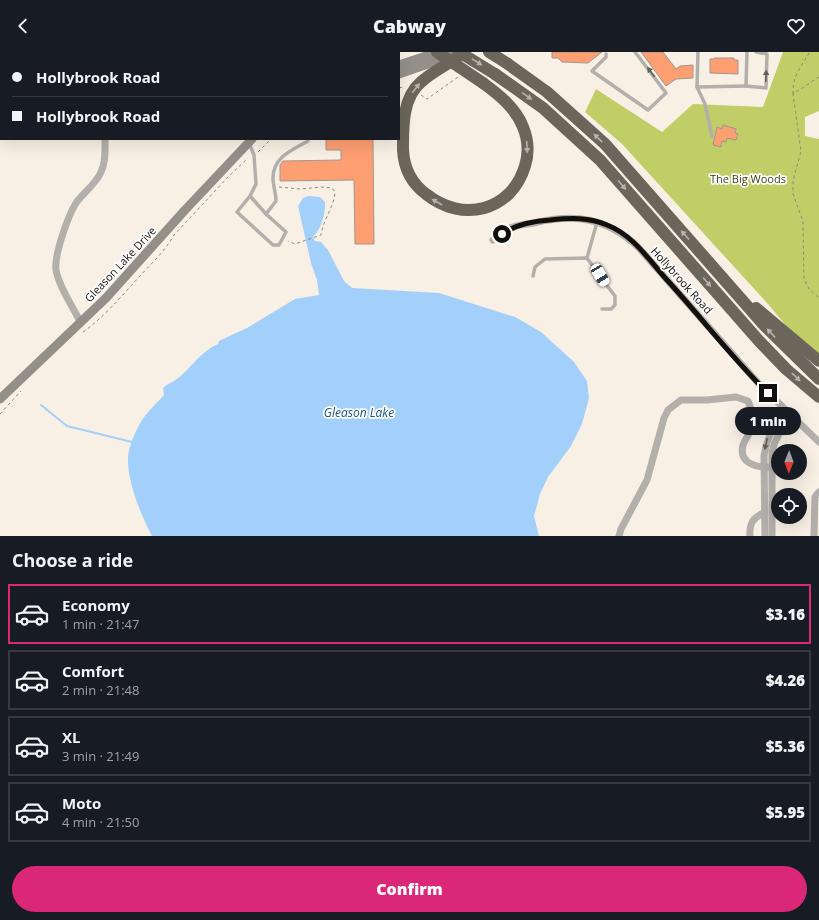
<!DOCTYPE html>
<html lang="en">
<head>
<meta charset="utf-8">
<style>
  :root { --surface:#171b24; --page:#242831; --text:#f1f3f6; --muted:#9ea1a6; --line:#363941; --accent:#db2777 }
  body { margin:0; font-family:"Open Sans",sans-serif; background:var(--page); color:var(--text); height:100vh; display:flex; flex-direction:column; font-size:15px; white-space:nowrap }
  * { box-sizing:border-box; margin:0 }
  p { font-size:13px; color:var(--muted) }
  .icon { flex:none; width:22px; height:22px; fill:none; stroke:currentColor; stroke-width:2; stroke-linecap:round; stroke-linejoin:round }
  .map { position:relative; height:484px; overflow:hidden }
  .panel { display:flex; flex-direction:column; background:var(--surface); flex:1 }
  .panel>* { flex:none }
  .hud { position:absolute; left:0px; top:0px; width:400px; height:88px; box-shadow:0 4px 16px #0002; display:grid; align-content:center; height:88px; padding:0 12px; background:var(--surface) }
  .needle { width:26px; rotate:181deg }
  .tools { position:absolute; left:771px; top:392px; display:grid; gap:8px }
  .tools a { display:grid; place-items:center; width:36px; height:36px; border-radius:50%; background:var(--surface); box-shadow:0 4px 16px #0002; font-size:20px }
  .end { position:absolute; width:18px; height:18px; margin:-9px; border:5px solid #12100c; background:#fff; box-shadow:0 0 0 2px #fff }
  .from { border-radius:50% }
  .bubble { position:absolute; height:28px; border-radius:14px; background:var(--surface); box-shadow:0 4px 16px #0002; font-size:13px; font-weight:800; line-height:28px; text-align:center }
  .car { position:absolute; width:12px; height:24px; margin:-12px -6px; border-radius:5px; box-shadow:0 0 3px 1px #0007; background:linear-gradient(#fff 24%,#345 0 40%,#fff 0 76%,#345 0 86%,#fff 0) }
  .hud b { display:flex; align-items:center; gap:14px; height:38px; font-size:15px }
  .hud b+b { border-top:1px solid var(--line) }
  .hud i { width:10px; height:10px; background:var(--text) }
  ul { padding:0; list-style:none }
  li { display:flex; align-items:center; gap:12px; height:60px; margin:0 8px 6px; padding:0 4px; border:2px solid var(--line); border-radius:0px }
  li div { flex:1 }
  li b { display:block; font-size:15px }
  li em { font-style:normal; font-weight:800 }
  li.current { border-color:var(--accent) }
  li>.icon { width:36px; height:36px; stroke-width:1.5 }
  h2 { padding:0 12px; font-size:18px; line-height:48px }
  .button { display:flex; gap:8px; margin-top:auto; padding:8px 12px }
  .button a { flex:1; height:46px; border-radius:24px; background:var(--accent); color:#fff; font-size:16px; font-weight:800; line-height:46px; text-align:center }
  header { display:flex; justify-content:space-between; align-items:center; height:52px; padding:0 12px; background:var(--surface); font-size:18px; font-weight:800 }
  .map>svg:first-child { display:block }
</style>
</head>
<body>
<header><svg class="icon" aria-label="back" viewBox="0 0 24 24"><path d="M15 5l-7 7 7 7"/></svg>Cabway<svg class="icon" aria-label="heart" viewBox="0 0 24 24"><path d="M12 20l-8-8c-3-5 5-10 8-4 3-6 11-1 8 4z"/></svg></header>
<div class="map">
<svg width="819" height="484" viewBox="0 0 819 484">
  <rect width="100%" height="100%" fill="#f8f0e5"/>
  <polygon fill="#c1cd66" points="783,0 819,0 819,59 805,65 805,84 819,87 819,305 788,276 768,252 622,92 585,60 596,37 662,80 693,52 763,55"/>
  <path fill="#a2d0fa" d="M308,144L320,145L325,150C326,160 321,178 313,185L315,189L321,190L328,198L344,229L352,236L439,241L515,265L541,280L574,310L587,329L589,346L582,372L571,394L548,425L540,442L534,464L539,484H152C141,463 127,430 128,405C129,393 136,378 142,368C148,359 157,351 164,343L163,336C168,331 172,331 177,327C191,316 201,299 218,292L219,289L247,276L295,247L319,243L317,228L311,211L298,154L303,146Z"/>
  <g fill="none" stroke-linecap="round" stroke-linejoin="round">
    <polyline stroke="#a2d0fa" stroke-width="2" points="41,353 67,374 132,390"/>
  </g>
  <g fill="#fe9f72" stroke="#a29590">
    <polygon points="552,0 602,0 588,11 562,10 558,6 552,6"/>
    <polygon points="641,0 663,0 676,17 680,14 693,13 693,26 676,27 666,34"/>
    <polygon points="714,6 734,6 734,8 738,8 738,22 710,21 710,7 714,7"/>
    <polygon points="723,73 736,77 735,81 738,82 736,88 727,86 726,90 722,89 721,95 713,93 717,75 722,77"/>
    <polygon points="326,87 373,87 374,192 355,192 354,128 280,129 280,113 283,109 341,108 341,98 326,98"/>
  </g>
  <g fill="none" stroke-linecap="round" stroke-linejoin="round">
    <g stroke="#8c877f" stroke-width="1" stroke-dasharray="3 3" stroke-linecap="butt">
      <polyline points="819,25 793,42 801,99 793,129 793,142 803,169 804,227 809,237 819,246"/>
      <polyline points="399,36 404,35"/>
      <path d="M793,42C792,25 801,14 810,0"/>
      <polyline points="421,43 427,47 458,25"/>
      <polyline points="258,100 271,87"/>
      <path d="M279,135L300,137L322,135L332,136L335,140C334,155 323,168 321,183L295,192L288,189"/>
      <path d="M83,280C104,265 121,245 138,226C151,212 165,199 174,183L228,125L248,106"/>
      <polyline points="0,362 21,339"/>
    </g>
    <g stroke="#b3afab" stroke-width="3.5">
      <polyline points="698,0 697,35 746,34"/>
      <polyline points="747,0 746,34 766,36 767,2 756,0"/>
      <polyline points="606,2 606,5 592,19 648,58 666,41 635,0"/>
      <polyline points="697,35 705,52 712,84"/>
      <polyline points="249,91 254,103 256,132 250,144 266,162 286,180 279,193 273,193 237,160 250,144"/>
      <path d="M266,162L276,149C276,141 273,134 273,126C273,105 292,98 308,89"/>
      <polyline points="587,206 597,170"/>
      <polyline points="533,224 535,215 545,207 587,206 605,231 615,244 615,253 611,257 602,257"/>
    </g>
    <g stroke="#b3afab" stroke-width="7">
      <path d="M493,188C498,185 504,179 510,176C517,173 527,172 534,171C575,161 608,166 639,196L759,332L819,390"/>
      <path d="M81,271C73,255 59,235 56,218C54,203 68,164 76,151C83,141 96,132 101,120C106,110 105,98 105,87"/>
      <path d="M619,484L621,477L647,428L664,366L668,358L681,348H707L736,345L748,349C752,358 753,364 752,374C751,381 745,387 743,393C738,412 758,416 772,415"/>
      <path d="M750,484C749,471 753,466 765,460"/>
      <path d="M765,484L764,404C767,384 774,374 786,359"/>
      <path d="M772,484V400C775,386 782,375 793,365"/>
      <polyline points="814,484 815,445 819,440"/>
    </g>
    <polyline stroke="#b3afab" stroke-width="8" points="262,0 262,1"/>
    <g stroke="#948f88" stroke-width="9">
      <polyline points="399,13 438,0"/>
      <polyline points="399,22 451,4"/>
      <polyline points="0,347 106,246 185,158 252,87"/>
    </g>
    <g stroke="#6b655b" stroke-width="12">
      <polyline points="324,0 325,1"/>
      <path d="M459,4C447,13 432,20 421,30C402,46 403,76 403,98C404,116 411,131 426,142C462,171 511,160 525,114C529,101 528,87 523,75C516,56 498,42 483,31"/>
      <polyline points="508,12 547,40 605,92 764,273 819,327"/>
      <polyline points="495,22 543,56 600,108 760,290 786,317 819,345"/>
      <polyline points="756,256 819,309"/>
    </g>
    <g stroke="#6b655b" stroke-width="12">
      <polyline points="437,0 483,31"/>
      <polyline points="459,0 495,22"/>
      <polyline points="489,0 508,12"/>
    </g>
  </g>
  <defs><path id="oneway-solid" d="M-6-.8H1V-3.2L6.5 0L1 3.2V.8H-6Z"/></defs>
  <g fill="#b5b2ad">
    <use href="#oneway-solid" transform="translate(477 10) rotate(32)"/>
    <use href="#oneway-solid" transform="translate(416 36) rotate(-52)"/>
    <use href="#oneway-solid" transform="translate(527 44) rotate(35)"/>
    <use href="#oneway-solid" transform="translate(598 86) rotate(-136)"/>
    <use href="#oneway-solid" transform="translate(527 95) rotate(87)"/>
    <use href="#oneway-solid" transform="translate(622 133) rotate(49)"/>
    <use href="#oneway-solid" transform="translate(437 150) rotate(-150)"/>
    <use href="#oneway-solid" transform="translate(685 183) rotate(-132)"/>
    <use href="#oneway-solid" transform="translate(707 230) rotate(49)"/>
    <use href="#oneway-solid" transform="translate(771 281) rotate(-133)"/>
    <use href="#oneway-solid" transform="translate(796 325) rotate(43)"/>
  </g>
  <g fill="#62605c">
    <use href="#oneway-solid" transform="translate(651 20) rotate(-127)"/>
    <use href="#oneway-solid" transform="translate(766 24) rotate(-88)"/>
    <use href="#oneway-solid" transform="translate(766 392) rotate(104)"/>
  </g>
  <g fill="none" stroke-linecap="round" stroke-linejoin="round">
    <path stroke="#12100c" stroke-width="5" d="M502,182C515,173 534,169 550,168C570,166 589,165 607,173C633,183 649,208 667,228C701,265 732,306 768,341"/>
  </g>
  <g text-anchor="middle" dominant-baseline="central" stroke-width="3.5" stroke-linejoin="round" paint-order="stroke">
    <g font-size="11" fill="#3c4015" stroke="#fff">
      <text x="748" y="126">The Big Woods</text>
    </g>
    <g font-size="11" fill="#12100c" stroke="#fff">
      <text transform="translate(120 212) rotate(-47)">Gleason Lake Drive</text>
      <text transform="translate(682 228) rotate(48)">Hollybrook Road</text>
    </g>
    <g font-size="12" font-style="italic" fill="#1c5683" stroke="#fff">
      <text x="359" y="360">Gleason Lake</text>
    </g>
  </g>
</svg>
<div class="tools">
<a><svg class="needle" viewBox="-14 -14 28 28"><path d="M0-13l5 13h-10z" fill="#e53935"/><path d="M0 13l5-13h-10z" fill="#9ea1a6"/></svg></a>
<a><svg class="icon" aria-label="locate" viewBox="0 0 24 24"><circle cx="12" cy="12" r="6"/><path d="M12 2v4M12 18v4M2 12h4M18 12h4"/></svg></a>
</div>
<i class="end from" style="left:502px;top:182px"></i>
<i class="end" style="left:768px;top:341px"></i>
<div class="bubble" style="left:735px;top:355px;width:66px">1 min</div>
<i class="car" style="left:600px;top:223px;rotate:149deg"></i>
<div class="hud">
<b><i class="from"></i>Hollybrook Road</b>
<b><i></i>Hollybrook Road</b>
</div>
</div>
<section class="panel">
<h2>Choose a ride</h2>
<ul>
<li class="current"><svg class="icon" aria-label="car" viewBox="0 0 24 24"><path d="M5 17H2v-5l4-1 3-4h7l3 4 3 1v5h-3M9 17h6M6 11h13"/><circle cx="7" cy="17" r="2"/><circle cx="17" cy="17" r="2"/></svg><div><b>Economy</b><p>1 min · 21:47</p></div><em>$3.16</em></li>
<li><svg class="icon" aria-label="car" viewBox="0 0 24 24"><path d="M5 17H2v-5l4-1 3-4h7l3 4 3 1v5h-3M9 17h6M6 11h13"/><circle cx="7" cy="17" r="2"/><circle cx="17" cy="17" r="2"/></svg><div><b>Comfort</b><p>2 min · 21:48</p></div><em>$4.26</em></li>
<li><svg class="icon" aria-label="car" viewBox="0 0 24 24"><path d="M5 17H2v-5l4-1 3-4h7l3 4 3 1v5h-3M9 17h6M6 11h13"/><circle cx="7" cy="17" r="2"/><circle cx="17" cy="17" r="2"/></svg><div><b>XL</b><p>3 min · 21:49</p></div><em>$5.36</em></li>
<li><svg class="icon" aria-label="car" viewBox="0 0 24 24"><path d="M5 17H2v-5l4-1 3-4h7l3 4 3 1v5h-3M9 17h6M6 11h13"/><circle cx="7" cy="17" r="2"/><circle cx="17" cy="17" r="2"/></svg><div><b>Moto</b><p>4 min · 21:50</p></div><em>$5.95</em></li>
</ul>
<div class="button"><a>Confirm</a></div>
</section>
</body>
</html>
